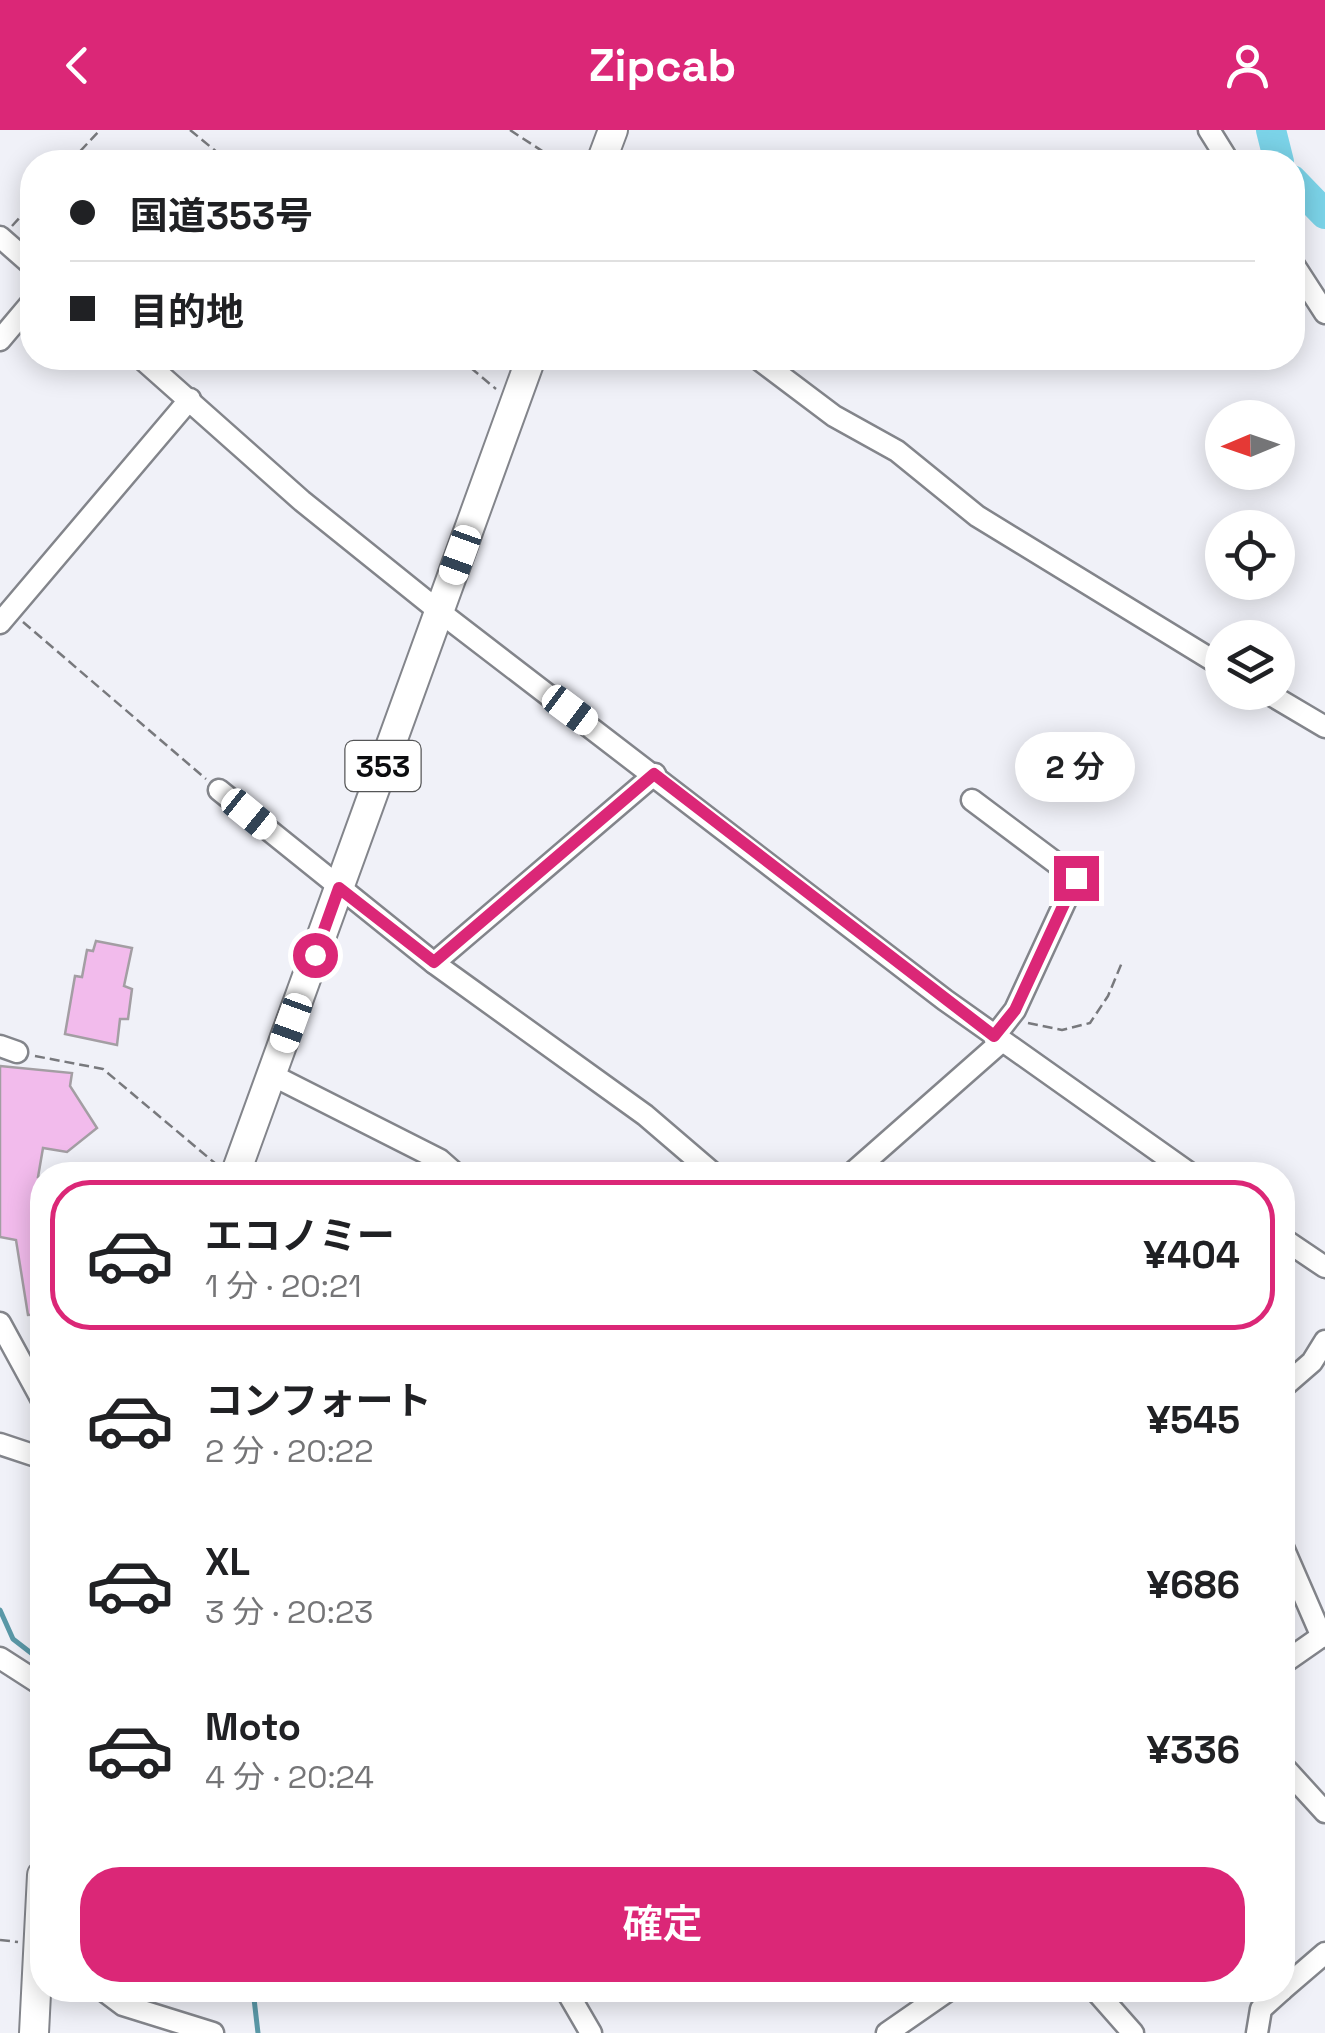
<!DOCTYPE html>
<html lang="ja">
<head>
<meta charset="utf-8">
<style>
  :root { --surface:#fff; --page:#f2f2f2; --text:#202124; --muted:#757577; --line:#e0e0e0; --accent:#db2777 }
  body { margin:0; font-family:"Space Grotesk","Noto Sans JP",sans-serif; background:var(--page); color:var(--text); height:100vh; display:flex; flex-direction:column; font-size:38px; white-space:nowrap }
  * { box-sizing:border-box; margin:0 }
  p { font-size:32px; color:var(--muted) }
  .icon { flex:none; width:55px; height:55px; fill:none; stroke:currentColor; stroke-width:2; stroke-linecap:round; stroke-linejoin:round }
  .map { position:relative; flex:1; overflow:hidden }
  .sheet { position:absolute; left:30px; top:1032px; width:1265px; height:840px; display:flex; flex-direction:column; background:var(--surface); border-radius:40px; box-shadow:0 5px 25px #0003 }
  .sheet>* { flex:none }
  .top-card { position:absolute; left:20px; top:20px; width:1285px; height:220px; border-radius:40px; box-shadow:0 5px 25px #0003; display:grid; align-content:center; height:220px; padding:0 50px; background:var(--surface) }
  .needle { width:65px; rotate:268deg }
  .tools { position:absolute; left:1205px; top:270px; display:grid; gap:20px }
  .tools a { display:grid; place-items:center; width:90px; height:90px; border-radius:50%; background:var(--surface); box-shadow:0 5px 25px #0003; font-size:50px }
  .end { position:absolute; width:45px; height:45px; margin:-22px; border:12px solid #db2777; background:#fff; box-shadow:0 0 0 5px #fff }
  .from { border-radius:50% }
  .bubble { position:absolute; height:70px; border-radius:35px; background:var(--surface); box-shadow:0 5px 25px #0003; font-size:32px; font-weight:600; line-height:70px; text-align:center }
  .car { position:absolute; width:30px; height:60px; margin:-30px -15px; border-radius:12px; box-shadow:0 0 8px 2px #0007; background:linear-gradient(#fff 24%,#345 0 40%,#fff 0 76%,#345 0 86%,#fff 0) }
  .top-card b { display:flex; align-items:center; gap:35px; height:95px; font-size:38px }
  .top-card b+b { border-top:2px solid var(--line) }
  .top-card i { width:25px; height:25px; background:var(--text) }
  ul { padding:18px 0 0; list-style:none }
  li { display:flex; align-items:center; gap:30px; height:150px; margin:0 20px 15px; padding:0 30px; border:5px solid transparent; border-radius:40px }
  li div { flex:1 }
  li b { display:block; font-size:38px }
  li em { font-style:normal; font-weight:600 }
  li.current { border-color:var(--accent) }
  li>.icon { width:90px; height:90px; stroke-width:1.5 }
  .cta { display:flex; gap:20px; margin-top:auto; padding:20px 50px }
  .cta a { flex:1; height:115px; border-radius:40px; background:var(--accent); color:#fff; font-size:40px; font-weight:600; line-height:115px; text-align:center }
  header { display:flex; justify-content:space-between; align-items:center; height:130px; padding:0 50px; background:var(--accent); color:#fff; font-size:45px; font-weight:600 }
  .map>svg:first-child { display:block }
</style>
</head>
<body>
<header><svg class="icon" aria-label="back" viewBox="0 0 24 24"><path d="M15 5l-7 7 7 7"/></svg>Zipcab<svg class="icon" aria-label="person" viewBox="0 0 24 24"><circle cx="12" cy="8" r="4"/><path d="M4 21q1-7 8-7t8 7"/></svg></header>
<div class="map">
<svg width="1325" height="1903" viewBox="0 0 1325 1903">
  <rect width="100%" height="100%" fill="#f0f1f8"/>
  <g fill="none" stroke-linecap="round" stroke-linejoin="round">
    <g stroke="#5a98a7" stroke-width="5">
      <polyline points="0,1480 13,1509 35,1526"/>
      <polyline points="253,1860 258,1903"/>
    </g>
    <g stroke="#7bd3e8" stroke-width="30">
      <polyline points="1271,0 1279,32"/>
      <polyline points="1292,50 1325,84"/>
    </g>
  </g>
  <g fill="#f2bbec" stroke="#a39ea3" stroke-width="2.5">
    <polygon points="96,811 132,818 124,856 132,859 128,889 120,889 117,915 65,904 75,846 82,847 87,820 93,821"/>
    <polygon points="0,936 72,943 70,956 97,998 67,1022 43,1018 38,1047 42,1047 42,1184 28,1185 16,1110 0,1107"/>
  </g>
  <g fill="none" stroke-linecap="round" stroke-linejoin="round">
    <g stroke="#83858b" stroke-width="25">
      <g id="minor">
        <polyline points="1209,0 1229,32"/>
        <polyline points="0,107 32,135"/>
        <polyline points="1292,132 1325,183"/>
        <polyline points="0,210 32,172"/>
        <polyline points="141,228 302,371 440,482 945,870 1192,1045"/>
        <polyline points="757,228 834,286 897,321 977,386 1222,536"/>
        <polyline points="0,493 190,269"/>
        <polyline points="1266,562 1325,597"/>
        <polyline points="219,660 434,833 645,985 715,1045"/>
        <polyline points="972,670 1076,748 1015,880 994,907"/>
        <polyline points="434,833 655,644"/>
        <polyline points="0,916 17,922"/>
        <polyline points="272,945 440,1030 457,1045"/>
        <polyline points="850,1045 1001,912"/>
        <polyline points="1282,1108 1325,1137"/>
        <polyline points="0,1193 42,1270"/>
        <polyline points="1282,1258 1312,1232 1325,1211"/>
        <polyline points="0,1314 42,1328"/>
        <polyline points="1282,1415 1322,1507"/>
        <polyline points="0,1528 42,1555"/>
        <polyline points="1282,1534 1325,1504"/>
        <polyline points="1282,1635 1325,1682"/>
        <polyline points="103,1860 123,1875 213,1903"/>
        <polyline points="566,1860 591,1903"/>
        <polyline points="1095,1860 1133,1903"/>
        <polyline points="1282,1860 1325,1823"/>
        <polyline points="887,1903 949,1860"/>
        <polyline points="1257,1903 1261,1879 1282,1860"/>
      </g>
    </g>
    <g stroke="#83858b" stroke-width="32">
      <g id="highway">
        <polyline points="601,32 613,0"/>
        <polyline points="235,1045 531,228"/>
        <polyline points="34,1903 42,1745"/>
      </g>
    </g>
    <g stroke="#78797d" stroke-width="2.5" stroke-dasharray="10 5" stroke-linecap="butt">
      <polyline points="190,0 229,32"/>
      <polyline points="510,0 559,32"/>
      <polyline points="70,32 100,0"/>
      <polyline points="12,96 32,74"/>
      <polyline points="459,228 496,259"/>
      <polyline points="23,492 206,649"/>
      <polyline points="1028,893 1062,900 1090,893 1108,866 1123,830"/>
      <polyline points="35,926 103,939 216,1034"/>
      <polyline points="0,1810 18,1812"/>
    </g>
    <use href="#minor" stroke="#fff" stroke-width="20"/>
    <use href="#highway" stroke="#fff" stroke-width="28"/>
  </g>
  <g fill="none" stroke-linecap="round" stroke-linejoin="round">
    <polyline stroke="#db2777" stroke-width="12" points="315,825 339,758 434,832 654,644 994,906 1015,880 1076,748"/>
  </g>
  <g text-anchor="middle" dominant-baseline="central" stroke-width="10" stroke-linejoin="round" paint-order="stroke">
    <rect fill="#fff" stroke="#555657" stroke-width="2.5" x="345.5" y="611" width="75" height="50" rx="8"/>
    <g font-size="30" font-weight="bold" fill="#0c0d0f">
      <text x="383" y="636">353</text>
    </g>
  </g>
</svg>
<div class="tools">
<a><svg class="needle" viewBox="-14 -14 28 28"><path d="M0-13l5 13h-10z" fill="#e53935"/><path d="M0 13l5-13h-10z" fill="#757577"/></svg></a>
<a><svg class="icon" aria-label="locate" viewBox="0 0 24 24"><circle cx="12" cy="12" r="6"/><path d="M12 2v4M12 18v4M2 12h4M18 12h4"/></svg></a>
<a><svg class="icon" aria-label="layers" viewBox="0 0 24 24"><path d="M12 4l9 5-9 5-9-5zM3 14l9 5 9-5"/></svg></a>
</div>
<i class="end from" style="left:315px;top:825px"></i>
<i class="end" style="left:1076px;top:748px"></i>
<div class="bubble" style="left:1015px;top:602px;width:120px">2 分</div>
<i class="car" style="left:460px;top:425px;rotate:200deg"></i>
<i class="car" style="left:570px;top:580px;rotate:127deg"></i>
<i class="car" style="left:249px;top:684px;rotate:129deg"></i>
<i class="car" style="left:291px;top:893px;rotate:200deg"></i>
<div class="top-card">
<b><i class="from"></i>国道353号</b>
<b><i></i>目的地</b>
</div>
<section class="sheet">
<ul>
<li class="current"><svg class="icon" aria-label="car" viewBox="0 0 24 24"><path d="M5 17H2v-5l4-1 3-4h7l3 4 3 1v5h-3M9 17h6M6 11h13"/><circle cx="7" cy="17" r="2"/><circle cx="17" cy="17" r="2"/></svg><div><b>エコノミー</b><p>1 分 · 20:21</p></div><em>¥404</em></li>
<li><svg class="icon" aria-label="car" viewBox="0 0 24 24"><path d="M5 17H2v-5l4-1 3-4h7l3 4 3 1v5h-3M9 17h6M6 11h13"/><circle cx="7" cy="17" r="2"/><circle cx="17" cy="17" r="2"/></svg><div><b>コンフォート</b><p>2 分 · 20:22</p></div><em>¥545</em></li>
<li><svg class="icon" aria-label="car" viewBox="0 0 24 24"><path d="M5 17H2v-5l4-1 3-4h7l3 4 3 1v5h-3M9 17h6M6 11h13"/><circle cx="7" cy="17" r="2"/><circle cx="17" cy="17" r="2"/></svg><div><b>XL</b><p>3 分 · 20:23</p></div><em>¥686</em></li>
<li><svg class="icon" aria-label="car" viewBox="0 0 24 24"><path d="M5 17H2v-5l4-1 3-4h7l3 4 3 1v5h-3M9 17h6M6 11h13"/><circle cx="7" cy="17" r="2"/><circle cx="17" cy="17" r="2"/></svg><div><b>Moto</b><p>4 分 · 20:24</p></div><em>¥336</em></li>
</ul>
<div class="cta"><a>確定</a></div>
</section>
</div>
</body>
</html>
